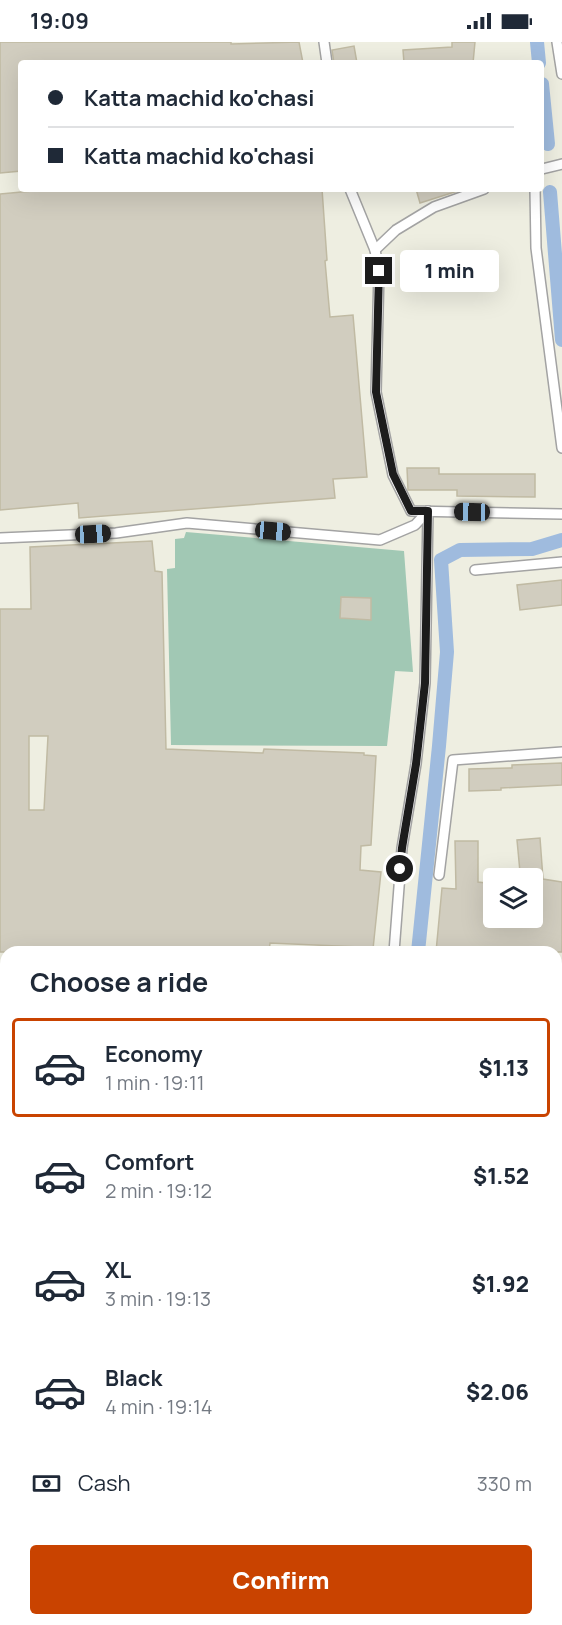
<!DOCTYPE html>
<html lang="en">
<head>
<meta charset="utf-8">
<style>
  :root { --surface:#fff; --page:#f2f2f3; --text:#1f2937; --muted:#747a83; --line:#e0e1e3; --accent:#c94300 }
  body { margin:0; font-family:Manrope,sans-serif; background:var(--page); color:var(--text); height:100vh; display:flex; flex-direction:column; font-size:22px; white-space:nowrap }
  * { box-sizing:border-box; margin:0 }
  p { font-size:20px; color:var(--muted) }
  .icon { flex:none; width:33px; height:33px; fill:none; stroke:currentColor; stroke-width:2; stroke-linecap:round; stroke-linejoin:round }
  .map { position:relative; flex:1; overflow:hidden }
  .side { position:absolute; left:0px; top:904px; width:562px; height:680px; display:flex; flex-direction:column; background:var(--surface); border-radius:18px 18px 0 0; box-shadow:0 6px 24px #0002 }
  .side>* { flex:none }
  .hud { position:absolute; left:18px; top:18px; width:526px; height:132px; border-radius:6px; box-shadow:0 6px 24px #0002; display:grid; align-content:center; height:132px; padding:0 30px; background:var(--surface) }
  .fabs { position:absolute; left:483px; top:826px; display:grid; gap:12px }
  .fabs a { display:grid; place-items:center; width:60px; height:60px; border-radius:6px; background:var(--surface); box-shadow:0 6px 24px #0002; font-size:30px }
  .end { position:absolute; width:27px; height:27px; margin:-14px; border:8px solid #1c1c1c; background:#fff; box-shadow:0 0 0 3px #fff }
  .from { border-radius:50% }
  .bubble { position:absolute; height:42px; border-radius:6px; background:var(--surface); box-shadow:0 6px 24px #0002; font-size:20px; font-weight:800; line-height:42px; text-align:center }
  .car { position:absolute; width:18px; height:36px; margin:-18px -9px; border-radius:8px; box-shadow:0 0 4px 2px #0007; background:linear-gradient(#222 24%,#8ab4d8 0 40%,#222 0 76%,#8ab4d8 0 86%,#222 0) }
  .hud b { display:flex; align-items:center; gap:21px; height:57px; font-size:22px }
  .hud b+b { border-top:2px solid var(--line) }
  .hud i { width:15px; height:15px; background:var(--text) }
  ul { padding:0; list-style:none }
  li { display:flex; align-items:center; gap:18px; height:99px; margin:0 12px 9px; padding:0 18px; border:3px solid transparent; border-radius:6px }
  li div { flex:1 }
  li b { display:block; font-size:22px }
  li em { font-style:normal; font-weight:800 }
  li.current { border-color:var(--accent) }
  li>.icon { width:54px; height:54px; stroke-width:1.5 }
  h2 { padding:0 30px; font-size:27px; line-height:72px }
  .pay { display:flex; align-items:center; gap:15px; height:66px; padding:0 30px; font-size:22px }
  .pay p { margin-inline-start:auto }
  .primary-button { display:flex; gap:12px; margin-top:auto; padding:12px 30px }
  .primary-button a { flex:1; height:69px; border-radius:6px; background:var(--accent); color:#fff; font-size:24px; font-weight:800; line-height:69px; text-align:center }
  .status { display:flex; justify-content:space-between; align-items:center; height:42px; padding:0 30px; background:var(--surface); direction:ltr }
  .status svg { height:16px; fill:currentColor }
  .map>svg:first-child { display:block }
</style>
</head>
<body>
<div class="status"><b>19:09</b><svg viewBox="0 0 49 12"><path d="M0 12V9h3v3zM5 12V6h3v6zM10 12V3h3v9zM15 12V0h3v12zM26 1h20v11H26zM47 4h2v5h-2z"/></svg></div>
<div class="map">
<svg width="562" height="1583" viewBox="0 0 562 1583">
  <rect width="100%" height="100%" fill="#eeeee1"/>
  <polygon fill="#a1c8b4" points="186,490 404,509 413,630 395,629 387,704 171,703 167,527 175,526 175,497 184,496"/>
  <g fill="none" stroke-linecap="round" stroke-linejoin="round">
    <g stroke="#9fbbde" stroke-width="14">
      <polyline points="537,0 539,21"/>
      <polyline points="542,42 548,102"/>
      <polyline points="550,150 562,298"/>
      <polyline points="418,910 439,704 447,610 441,518 460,508 532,507 562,498"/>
      <polyline points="406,1583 406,1578"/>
    </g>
  </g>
  <g fill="#d1cdbf" stroke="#c0baa3" stroke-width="1.5" fill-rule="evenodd">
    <polygon points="0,0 231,0 231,2 299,0 303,21 21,21 21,129 0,131"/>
    <polygon points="452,0 475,0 473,21 404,21 403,8 452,5"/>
    <polygon points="354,4 357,21 334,21 332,8"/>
    <polygon points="54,147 322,147 327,218 325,219 330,275 353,273 367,435 333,437 335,456 79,476 78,461 0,468 0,152"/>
    <polygon points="416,147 461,147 461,148 420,161"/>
    <polygon points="407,426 439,426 439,432 535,432 535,455 457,454 457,448 408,448"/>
    <path d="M152,499L155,529L162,530L166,707L263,711L264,707L364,711V713L376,714L371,803L361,804L360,828L381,830L373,907L360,905L270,901L269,910H0V567H31L30,505ZM29,694H48L44,768H29Z"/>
    <polygon points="562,538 562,563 520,568 517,543"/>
    <polygon points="341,555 371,556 371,578 340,576"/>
    <polygon points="562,721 562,743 501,746 501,748 469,749 469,727 512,726 512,723"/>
    <polygon points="540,796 543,837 562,840 562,910 436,910 442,846 456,847 455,799 478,799 478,840 494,842 494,876 532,876 532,829 520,830 517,798"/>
  </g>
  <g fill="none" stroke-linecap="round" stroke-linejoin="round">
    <g stroke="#a3a3a3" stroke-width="8">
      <polyline id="lane" points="383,1583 383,1578"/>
    </g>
    <g stroke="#a3a3a3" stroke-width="12">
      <g id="street">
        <polyline points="324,0 327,21"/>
        <polyline points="557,0 562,32"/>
        <polyline points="542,127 562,122"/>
        <polyline points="350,147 375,208 379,229 376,350 393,433 411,469 562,472"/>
        <polyline points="535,147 536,206 562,406"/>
        <polyline points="375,208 396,188 434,165 484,147"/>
        <polyline points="0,496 116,491 187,481 380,498 415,483 428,469"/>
        <polyline points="475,528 562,520"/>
        <polyline points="439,833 453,718 562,710"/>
        <polyline points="394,910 402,806 416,722 425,641 428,469"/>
        <polyline points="556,1090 562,1089"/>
        <polyline points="0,1288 6,1288"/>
        <polyline points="556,1301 562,1302"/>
      </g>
    </g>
    <use href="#lane" stroke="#fff" stroke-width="4.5"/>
    <use href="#street" stroke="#fff" stroke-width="9"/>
  </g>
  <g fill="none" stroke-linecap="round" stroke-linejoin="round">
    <polyline stroke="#1c1c1c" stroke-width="8" points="379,229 376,350 393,432 411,469 428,469 425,641 416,722 402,806 400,827"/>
  </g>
</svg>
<div class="fabs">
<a><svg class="icon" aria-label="layers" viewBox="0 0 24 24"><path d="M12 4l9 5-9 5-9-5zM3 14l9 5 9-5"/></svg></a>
</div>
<i class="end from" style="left:400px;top:827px"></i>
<i class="end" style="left:379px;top:229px"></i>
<div class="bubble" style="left:400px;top:208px;width:99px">1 min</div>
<i class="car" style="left:472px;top:470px;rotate:271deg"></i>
<i class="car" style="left:273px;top:489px;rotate:95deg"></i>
<i class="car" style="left:93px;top:492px;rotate:87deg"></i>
<div class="hud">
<b><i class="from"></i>Katta machid ko'chasi</b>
<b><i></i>Katta machid ko'chasi</b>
</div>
<section class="side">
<h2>Choose a ride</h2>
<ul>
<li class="current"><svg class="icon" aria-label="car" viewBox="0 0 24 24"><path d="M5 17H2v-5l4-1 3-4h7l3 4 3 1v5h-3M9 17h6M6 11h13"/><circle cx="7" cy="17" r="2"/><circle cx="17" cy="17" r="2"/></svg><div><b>Economy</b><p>1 min · 19:11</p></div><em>$1.13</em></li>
<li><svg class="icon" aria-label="car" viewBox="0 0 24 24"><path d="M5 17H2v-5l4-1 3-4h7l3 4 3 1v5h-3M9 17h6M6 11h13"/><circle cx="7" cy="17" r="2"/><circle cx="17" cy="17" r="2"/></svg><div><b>Comfort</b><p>2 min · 19:12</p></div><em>$1.52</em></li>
<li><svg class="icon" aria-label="car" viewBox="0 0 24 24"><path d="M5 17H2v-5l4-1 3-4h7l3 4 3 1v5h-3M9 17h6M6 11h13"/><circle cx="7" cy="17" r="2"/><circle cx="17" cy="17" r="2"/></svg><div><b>XL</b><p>3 min · 19:13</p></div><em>$1.92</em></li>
<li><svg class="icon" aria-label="car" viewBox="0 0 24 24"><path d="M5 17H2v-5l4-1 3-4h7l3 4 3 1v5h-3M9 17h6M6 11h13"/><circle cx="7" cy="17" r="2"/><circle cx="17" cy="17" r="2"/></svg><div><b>Black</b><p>4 min · 19:14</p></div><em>$2.06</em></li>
</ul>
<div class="pay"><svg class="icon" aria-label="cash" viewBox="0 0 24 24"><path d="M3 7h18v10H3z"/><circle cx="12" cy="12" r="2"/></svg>Cash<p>330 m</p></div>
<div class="primary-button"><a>Confirm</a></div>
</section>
</div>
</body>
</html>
